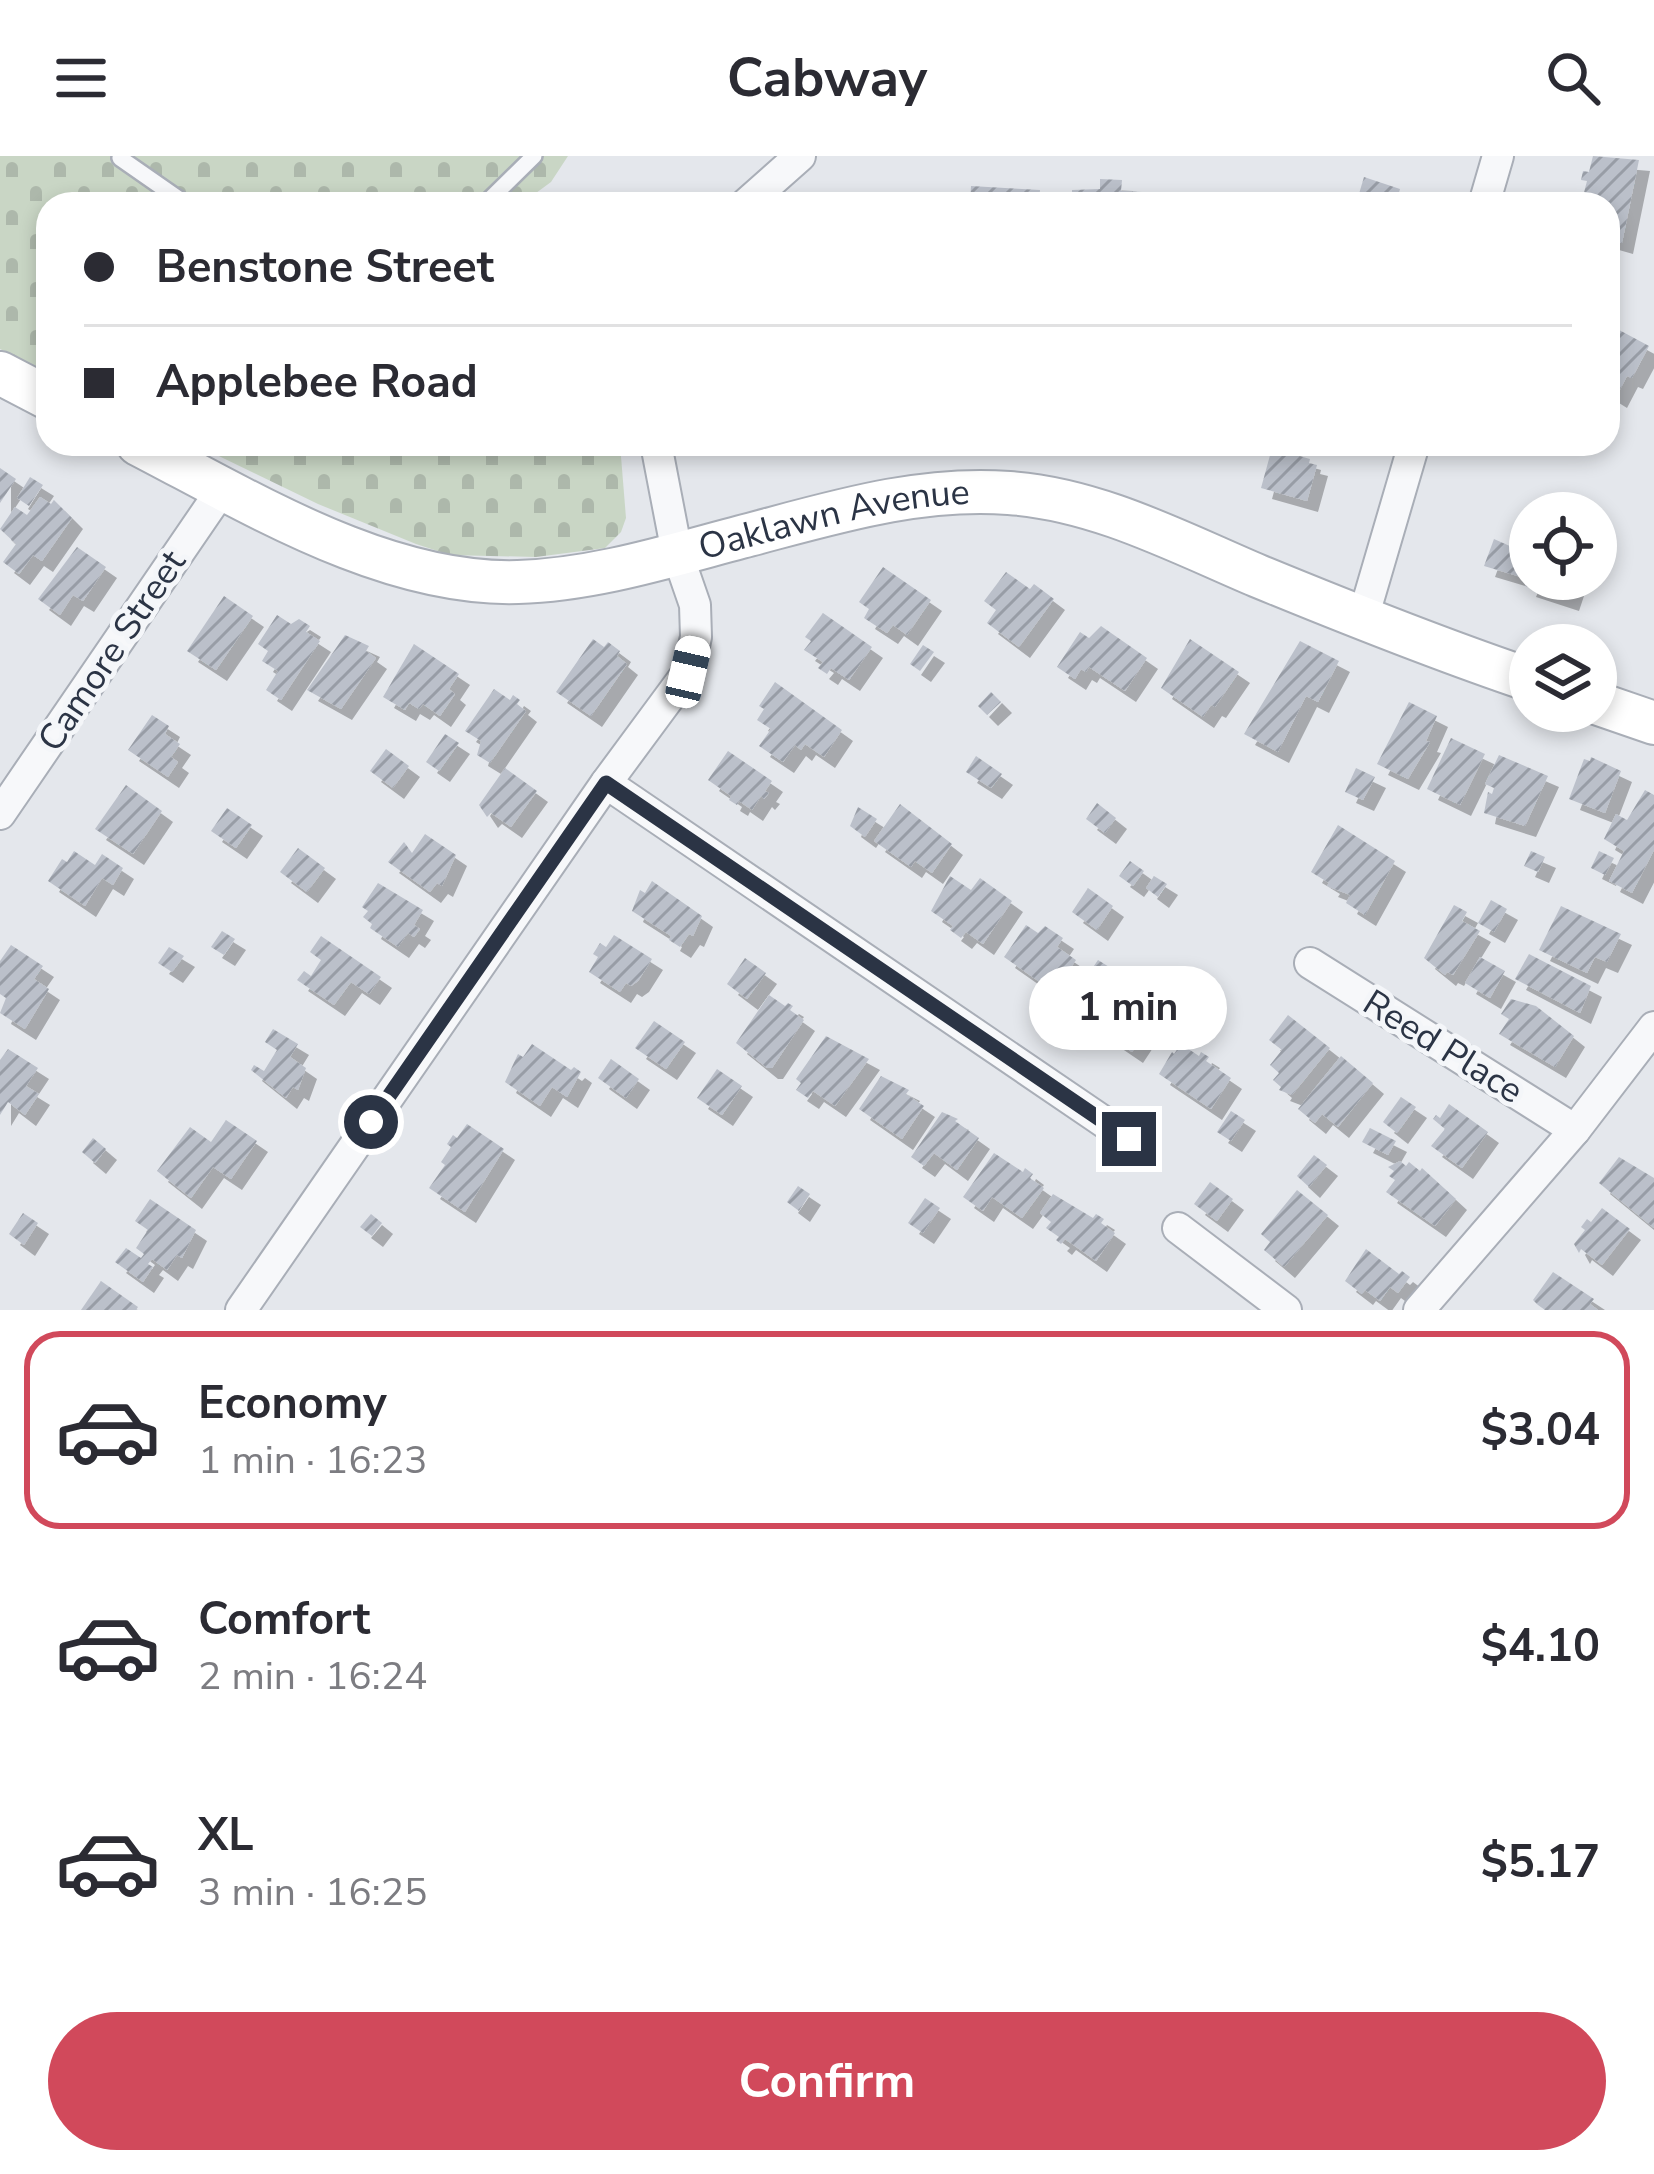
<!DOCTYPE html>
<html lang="en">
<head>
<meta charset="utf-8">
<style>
  :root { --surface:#fff; --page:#f7f7f7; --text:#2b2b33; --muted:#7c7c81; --line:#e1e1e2; --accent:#d1495b }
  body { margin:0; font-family:"Nunito Sans",sans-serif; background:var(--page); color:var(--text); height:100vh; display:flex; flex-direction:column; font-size:45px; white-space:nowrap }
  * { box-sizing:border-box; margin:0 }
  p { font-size:39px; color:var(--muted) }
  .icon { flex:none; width:66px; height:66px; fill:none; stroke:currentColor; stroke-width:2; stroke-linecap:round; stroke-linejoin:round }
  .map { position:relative; height:1154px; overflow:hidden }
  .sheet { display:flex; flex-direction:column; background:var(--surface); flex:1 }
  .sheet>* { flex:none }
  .guide { position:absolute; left:36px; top:36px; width:1584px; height:264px; border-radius:36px; box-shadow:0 6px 18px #0003; display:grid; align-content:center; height:264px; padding:0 48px; background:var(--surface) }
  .fabs { position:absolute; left:1509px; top:336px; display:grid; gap:24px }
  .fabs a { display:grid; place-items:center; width:108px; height:108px; border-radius:50%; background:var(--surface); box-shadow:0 6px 18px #0003; font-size:60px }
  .end { position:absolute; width:54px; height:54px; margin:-27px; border:15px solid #2b3445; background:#fff; box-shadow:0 0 0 6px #fff }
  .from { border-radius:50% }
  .bubble { position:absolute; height:84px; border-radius:42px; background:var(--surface); box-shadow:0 6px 18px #0003; font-size:39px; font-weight:700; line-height:84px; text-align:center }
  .car { position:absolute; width:36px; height:72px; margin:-36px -18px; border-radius:15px; box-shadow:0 0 9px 3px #0007; background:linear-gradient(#fff 24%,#345 0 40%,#fff 0 76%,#345 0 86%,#fff 0) }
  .guide b { display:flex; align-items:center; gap:42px; height:114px; font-size:45px }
  .guide b+b { border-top:3px solid var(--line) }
  .guide i { width:30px; height:30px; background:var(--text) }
  ul { padding:21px 0 0; list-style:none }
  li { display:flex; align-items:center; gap:36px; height:198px; margin:0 24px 18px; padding:0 24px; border:6px solid transparent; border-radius:36px }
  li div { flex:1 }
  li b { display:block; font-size:45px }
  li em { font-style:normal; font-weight:700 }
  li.current { border-color:var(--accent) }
  li>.icon { width:108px; height:108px; stroke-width:1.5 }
  .cta { display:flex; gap:24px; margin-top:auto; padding:24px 48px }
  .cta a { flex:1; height:138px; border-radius:72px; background:var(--accent); color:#fff; font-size:48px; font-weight:700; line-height:138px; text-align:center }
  header { display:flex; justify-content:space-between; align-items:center; height:156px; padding:0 48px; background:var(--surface); font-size:54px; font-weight:700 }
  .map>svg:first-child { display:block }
</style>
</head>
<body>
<header><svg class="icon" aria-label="menu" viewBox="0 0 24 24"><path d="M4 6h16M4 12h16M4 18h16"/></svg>Cabway<svg class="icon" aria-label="search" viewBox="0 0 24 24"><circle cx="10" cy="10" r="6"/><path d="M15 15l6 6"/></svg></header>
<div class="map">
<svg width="1654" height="1154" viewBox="0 0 1654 1154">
  <defs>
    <pattern id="cemetery-stones" width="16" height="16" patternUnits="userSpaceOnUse" patternTransform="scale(3)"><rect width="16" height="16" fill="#c9d6c5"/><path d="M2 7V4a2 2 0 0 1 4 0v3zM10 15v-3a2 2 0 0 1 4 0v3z" fill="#adb8ab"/></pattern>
    <pattern id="building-hatch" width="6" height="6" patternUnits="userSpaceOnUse" patternTransform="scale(3)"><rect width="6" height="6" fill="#bbc0ca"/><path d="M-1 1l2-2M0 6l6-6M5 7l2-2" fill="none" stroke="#989da6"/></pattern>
    <filter id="shadow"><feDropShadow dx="11" dy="11" stdDeviation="0" flood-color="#0004"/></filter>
  </defs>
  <rect width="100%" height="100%" fill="#e4e7ec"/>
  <g fill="url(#cemetery-stones)">
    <polygon points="0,0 568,0 551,26 521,48 48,48 48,216 0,193"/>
    <polygon points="194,288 620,288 626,362 621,376 605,392 536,401 450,399 416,388 318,348"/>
  </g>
  <g fill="url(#building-hatch)" filter="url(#shadow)">
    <polygon points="1593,0 1639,4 1622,87 1608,83 1608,48 1581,48 1587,25 1581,24 1583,15 1589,16"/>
    <polygon points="1364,21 1400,33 1396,48 1356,48"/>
    <polygon points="1100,23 1122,24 1121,35 1142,36 1142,48 1072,48 1072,34 1100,33"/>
    <polygon points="971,30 1040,34 1039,48 970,48"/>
    <polygon points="1608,168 1649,190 1632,222 1627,220 1616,241 1608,236"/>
    <polygon points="1272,292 1310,303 1309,307 1317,309 1307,345 1261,332"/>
    <polygon points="0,312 16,323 0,347"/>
    <polygon points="30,321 43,329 29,350 17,342"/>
    <polygon points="40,341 51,348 54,344 72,362 42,405 33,399 19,418 3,406 16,388 0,373 15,351 27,359"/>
    <polygon points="1494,383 1530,399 1530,423 1575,423 1568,444 1525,430 1528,423 1484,410"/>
    <polygon points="77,391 106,411 83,445 73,439 60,459 38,443"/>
    <polygon points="883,411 931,444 907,479 893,469 887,477 864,462 869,453 859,446"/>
    <polygon points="1006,416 1030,433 1034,428 1054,443 1019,491 987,467 996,454 984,445"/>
    <polygon points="224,440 253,460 216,514 187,495"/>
    <polygon points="823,457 872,491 849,524 831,512 827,518 818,512 823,506 804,494 811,485 805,481"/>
    <polygon points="277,459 291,468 299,463 310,470 306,476 320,485 281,544 266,534 278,515 262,505 268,495 258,488"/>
    <polygon points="1101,470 1147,502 1125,535 1089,511 1086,516 1081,513 1075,523 1057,511 1080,476 1089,482"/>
    <polygon points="345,479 369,490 366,495 376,502 341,553 307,534"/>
    <polygon points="593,483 604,491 608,486 620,495 617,500 627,508 591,560 556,536"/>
    <polygon points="1190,483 1239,516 1215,551 1211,549 1203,561 1161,532"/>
    <polygon points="1300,485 1339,505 1318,546 1306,540 1278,596 1244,578"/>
    <polygon points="414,488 459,518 449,533 455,538 440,560 423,548 419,553 409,547 405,554 383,541"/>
    <polygon points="923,489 934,496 920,515 910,508"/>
    <polygon points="775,526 842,574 824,601 805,588 801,594 795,589 783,606 759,590 771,573 757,564 764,553 759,550"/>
    <polygon points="494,533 510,544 513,539 520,544 517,548 526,555 490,607 477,599 481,585 465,575"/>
    <polygon points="991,536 1001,546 987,559 978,550"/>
    <polygon points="1409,546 1437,560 1426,585 1430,586 1408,623 1377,608"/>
    <polygon points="152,559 169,570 165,578 180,588 171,601 178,606 168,621 128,594"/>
    <polygon points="445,578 459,587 439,615 426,606"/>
    <polygon points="1451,582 1485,598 1460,649 1427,633"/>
    <polygon points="386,593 409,610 393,632 370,615"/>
    <polygon points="728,595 772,625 765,635 769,637 764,643 761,640 752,654 739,645 737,649 729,644 731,640 708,624"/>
    <polygon points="1499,599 1548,620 1525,670 1484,657 1488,636 1492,638 1494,632 1485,628"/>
    <polygon points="976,600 1002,618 991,632 966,616"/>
    <polygon points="1591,601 1621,615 1605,657 1569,643 1584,603 1590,605"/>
    <polygon points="505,612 537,635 511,671 491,657 487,661 479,649"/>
    <polygon points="1356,612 1375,621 1363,644 1345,636"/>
    <polygon points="126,629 162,655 133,698 95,673"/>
    <polygon points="1645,634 1654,639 1654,694 1632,737 1609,725 1624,695 1604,683 1616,658 1627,664"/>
    <polygon points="1097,647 1116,662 1105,677 1086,663"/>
    <polygon points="900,648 952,688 932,717 915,705 911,711 874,685"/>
    <polygon points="858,651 877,663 865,681 850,670"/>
    <polygon points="227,652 252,669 236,692 211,675"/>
    <polygon points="1338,669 1395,705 1365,759 1346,747 1350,739 1327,730 1329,727 1311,716"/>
    <polygon points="425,678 456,699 442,730 437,727 430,736 388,706 404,686 412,697"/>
    <polygon points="298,692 325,712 307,736 280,716"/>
    <polygon points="74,695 95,709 102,698 123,712 113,729 102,722 85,750 48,725 62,703 67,706"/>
    <polygon points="1531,695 1545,701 1538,716 1524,710"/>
    <polygon points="1599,695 1614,702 1605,719 1591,712"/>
    <polygon points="1130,705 1144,715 1133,730 1119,720"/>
    <polygon points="950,720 971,734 980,722 1012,745 983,788 966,776 961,782 950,774 953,770 931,755"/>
    <polygon points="1154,720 1167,728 1158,741 1146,732"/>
    <polygon points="652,725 702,760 693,780 689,778 680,791 669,784 671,780 632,755 640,734 645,737"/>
    <polygon points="378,727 423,754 414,769 420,773 414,781 408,777 398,791 370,772 372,768 363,761 368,755 362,751"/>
    <polygon points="1088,732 1113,750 1097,774 1072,756"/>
    <polygon points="1491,744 1507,753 1494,776 1478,767"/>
    <polygon points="1454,749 1467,756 1462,765 1480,775 1453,819 1447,816 1445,819 1424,802"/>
    <polygon points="1561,750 1621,778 1607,806 1595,801 1587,817 1539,794"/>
    <polygon points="1026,769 1038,777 1045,770 1063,782 1057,791 1076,804 1054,836 1004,801"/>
    <polygon points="222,775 235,783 224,799 211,791"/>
    <polygon points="614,779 652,803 638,825 631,830 626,827 620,836 589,816 598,801 593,798 600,787 606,791"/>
    <polygon points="321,780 381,821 369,838 351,826 334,849 297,824 304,815 311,820 321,804 310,796"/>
    <polygon points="11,789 43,810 34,823 49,833 25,873 0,857 6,842 0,838 0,805"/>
    <polygon points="169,791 184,800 172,816 158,807"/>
    <polygon points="1529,798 1591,830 1580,857 1515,823"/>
    <polygon points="1480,801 1505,815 1490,842 1465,827"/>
    <polygon points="745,802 766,817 747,843 727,828"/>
    <polygon points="1098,804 1165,846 1132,896 1107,879 1117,865 1077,835"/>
    <polygon points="769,839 785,850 788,847 793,850 790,854 804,864 772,912 767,912 736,887"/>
    <polygon points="1511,843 1536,850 1574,880 1555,911 1499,878 1509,863 1501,858"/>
    <polygon points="1288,859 1330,892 1292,939 1279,934 1281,931 1273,924 1279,917 1270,909 1282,894 1269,884"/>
    <polygon points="654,865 685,886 666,913 635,892"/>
    <polygon points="273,873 298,888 290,901 306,912 298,934 293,931 286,942 251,914 254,909 264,915 277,894 265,886"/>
    <polygon points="826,880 869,903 835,950 813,935 808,942 796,934 801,927 796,923"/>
    <polygon points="532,888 571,914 574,911 581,916 567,941 552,931 540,950 505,926 518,898 523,901"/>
    <polygon points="1181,888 1199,900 1201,896 1209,901 1206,905 1231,922 1211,953 1159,918 1172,896 1174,898"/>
    <polygon points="8,893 38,912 26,930 39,938 25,959 8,946 0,959 0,904"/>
    <polygon points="1341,900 1373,927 1338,971 1322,958 1315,967 1298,953"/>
    <polygon points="611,903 639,923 626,942 598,922"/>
    <polygon points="717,913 742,930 722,959 697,942"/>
    <polygon points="881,920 909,934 906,938 924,950 902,983 859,953"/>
    <polygon points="1401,941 1416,951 1397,977 1383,966"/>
    <polygon points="1449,948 1488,976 1462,1012 1431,990 1445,973 1433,963 1436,959 1440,962"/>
    <polygon points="1231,955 1245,964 1231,985 1217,976"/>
    <polygon points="942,956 958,963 955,965 979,982 957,1014 934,997 924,1010 911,1001"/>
    <polygon points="226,964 257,985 231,1023 213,1011 191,1042 157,1015 190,971 211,986"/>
    <polygon points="467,968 504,993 465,1056 429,1032 445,1009 441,1006 451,991 447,988 453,979 457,982"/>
    <polygon points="1370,972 1396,985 1388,999 1362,986"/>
    <polygon points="93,982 106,993 95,1007 82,996"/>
    <polygon points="994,997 1023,1016 1025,1012 1033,1018 1030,1022 1044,1032 1022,1062 992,1041 983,1055 963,1041"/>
    <polygon points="1314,999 1327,1009 1309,1031 1297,1020"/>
    <polygon points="1619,1001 1654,1022 1654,1072 1599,1027"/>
    <polygon points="1400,1005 1406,1010 1409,1006 1420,1015 1422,1012 1456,1043 1435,1070 1386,1036 1395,1024 1389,1020 1394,1015 1388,1011"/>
    <polygon points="1210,1026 1233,1043 1217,1065 1194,1048"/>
    <polygon points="798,1030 810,1038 799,1055 787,1046"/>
    <polygon points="1297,1034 1328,1059 1284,1111 1264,1094 1270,1086 1261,1078"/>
    <polygon points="1053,1038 1093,1062 1096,1058 1104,1063 1101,1067 1115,1077 1096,1105 1065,1083 1061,1088 1056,1084 1059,1081 1046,1072 1051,1066 1040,1057"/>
    <polygon points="925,1042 940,1052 923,1077 908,1067"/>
    <polygon points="150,1043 196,1074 182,1102 177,1099 167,1114 152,1103 148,1108 153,1111 143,1126 115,1106 126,1092 141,1102 144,1098 136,1092 148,1074 135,1065"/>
    <polygon points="1602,1052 1630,1073 1602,1109 1581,1093 1579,1097 1574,1088 1585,1074 1581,1071 1587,1063 1591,1066"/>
    <polygon points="23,1057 38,1067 24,1089 9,1078"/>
    <polygon points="371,1058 382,1067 372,1080 360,1071"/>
    <polygon points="1366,1093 1399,1118 1402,1115 1410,1121 1398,1137 1390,1131 1380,1145 1365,1134 1362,1138 1345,1125"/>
    <polygon points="1553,1116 1594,1143 1590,1148 1598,1154 1545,1154 1538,1149 1533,1144"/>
    <polygon points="101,1125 138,1151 136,1154 81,1154"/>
  </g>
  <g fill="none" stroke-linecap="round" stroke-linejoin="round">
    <g stroke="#a9aeb7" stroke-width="20">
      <g id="lane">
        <polyline points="120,2 186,48"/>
        <polyline points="485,48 534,0"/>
      </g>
    </g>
    <g stroke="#a9aeb7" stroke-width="34">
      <g id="street">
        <polyline points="746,48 800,0"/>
        <polyline points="1484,48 1498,0"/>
        <polyline points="1363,462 1414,288"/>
        <polyline points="606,627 1129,983"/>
        <polyline points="0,658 223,332"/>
        <polyline points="1310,807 1575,974"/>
        <polyline points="1178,1072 1286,1154"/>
        <polyline points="241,1154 606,627 688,516 696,481 695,449 677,397 656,288"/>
        <polyline points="1419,1154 1575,974 1654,871"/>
      </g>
    </g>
    <g stroke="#a9aeb7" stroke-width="46">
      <g id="secondary">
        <polyline points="0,217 48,242"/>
        <path id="s1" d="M138,288C252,347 386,430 518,426C593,424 669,400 741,381C829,358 916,330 1009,337C1097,343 1178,386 1258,420C1348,457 1438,493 1530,524"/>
        <polyline points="1596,547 1654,567"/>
      </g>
    </g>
    <use href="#lane" stroke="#f7f8fa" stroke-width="15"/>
    <use href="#street" stroke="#f7f8fa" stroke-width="30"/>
    <use href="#secondary" stroke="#fff" stroke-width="42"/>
  </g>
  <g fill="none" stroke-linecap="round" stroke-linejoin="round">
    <polyline stroke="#2b3445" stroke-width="15" points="371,966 606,627 1129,983"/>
  </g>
  <g text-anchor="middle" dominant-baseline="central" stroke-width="10" stroke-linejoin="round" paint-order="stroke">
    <g font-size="36" fill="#2b3445" stroke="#f4f6f9">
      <text stroke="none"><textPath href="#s1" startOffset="732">Oaklawn Avenue</textPath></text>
      <text transform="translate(112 495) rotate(-56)">Camore Street</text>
      <text transform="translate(1443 891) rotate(32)">Reed Place</text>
    </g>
  </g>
</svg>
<div class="fabs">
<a><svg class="icon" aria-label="locate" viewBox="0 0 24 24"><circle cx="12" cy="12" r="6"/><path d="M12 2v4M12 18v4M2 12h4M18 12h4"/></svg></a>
<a><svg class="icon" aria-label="layers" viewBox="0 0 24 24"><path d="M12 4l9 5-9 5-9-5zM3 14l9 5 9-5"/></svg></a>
</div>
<i class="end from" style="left:371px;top:966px"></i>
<i class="end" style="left:1129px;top:983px"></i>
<div class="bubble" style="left:1029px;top:810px;width:198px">1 min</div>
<i class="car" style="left:688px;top:516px;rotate:13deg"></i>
<div class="guide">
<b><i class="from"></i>Benstone Street</b>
<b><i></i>Applebee Road</b>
</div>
</div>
<section class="sheet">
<ul>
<li class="current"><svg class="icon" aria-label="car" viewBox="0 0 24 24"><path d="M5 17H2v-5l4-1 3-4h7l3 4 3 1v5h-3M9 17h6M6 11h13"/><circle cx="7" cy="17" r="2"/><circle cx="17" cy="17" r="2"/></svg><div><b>Economy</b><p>1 min · 16:23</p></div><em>$3.04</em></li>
<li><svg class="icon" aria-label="car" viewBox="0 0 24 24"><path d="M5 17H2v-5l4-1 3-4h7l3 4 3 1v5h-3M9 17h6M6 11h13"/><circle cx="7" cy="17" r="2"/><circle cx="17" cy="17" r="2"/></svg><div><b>Comfort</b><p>2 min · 16:24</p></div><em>$4.10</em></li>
<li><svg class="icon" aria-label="car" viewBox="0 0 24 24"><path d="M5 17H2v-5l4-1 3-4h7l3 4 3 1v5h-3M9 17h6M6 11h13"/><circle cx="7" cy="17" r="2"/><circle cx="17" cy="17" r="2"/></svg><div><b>XL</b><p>3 min · 16:25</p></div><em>$5.17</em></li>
</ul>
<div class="cta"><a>Confirm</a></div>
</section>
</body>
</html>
